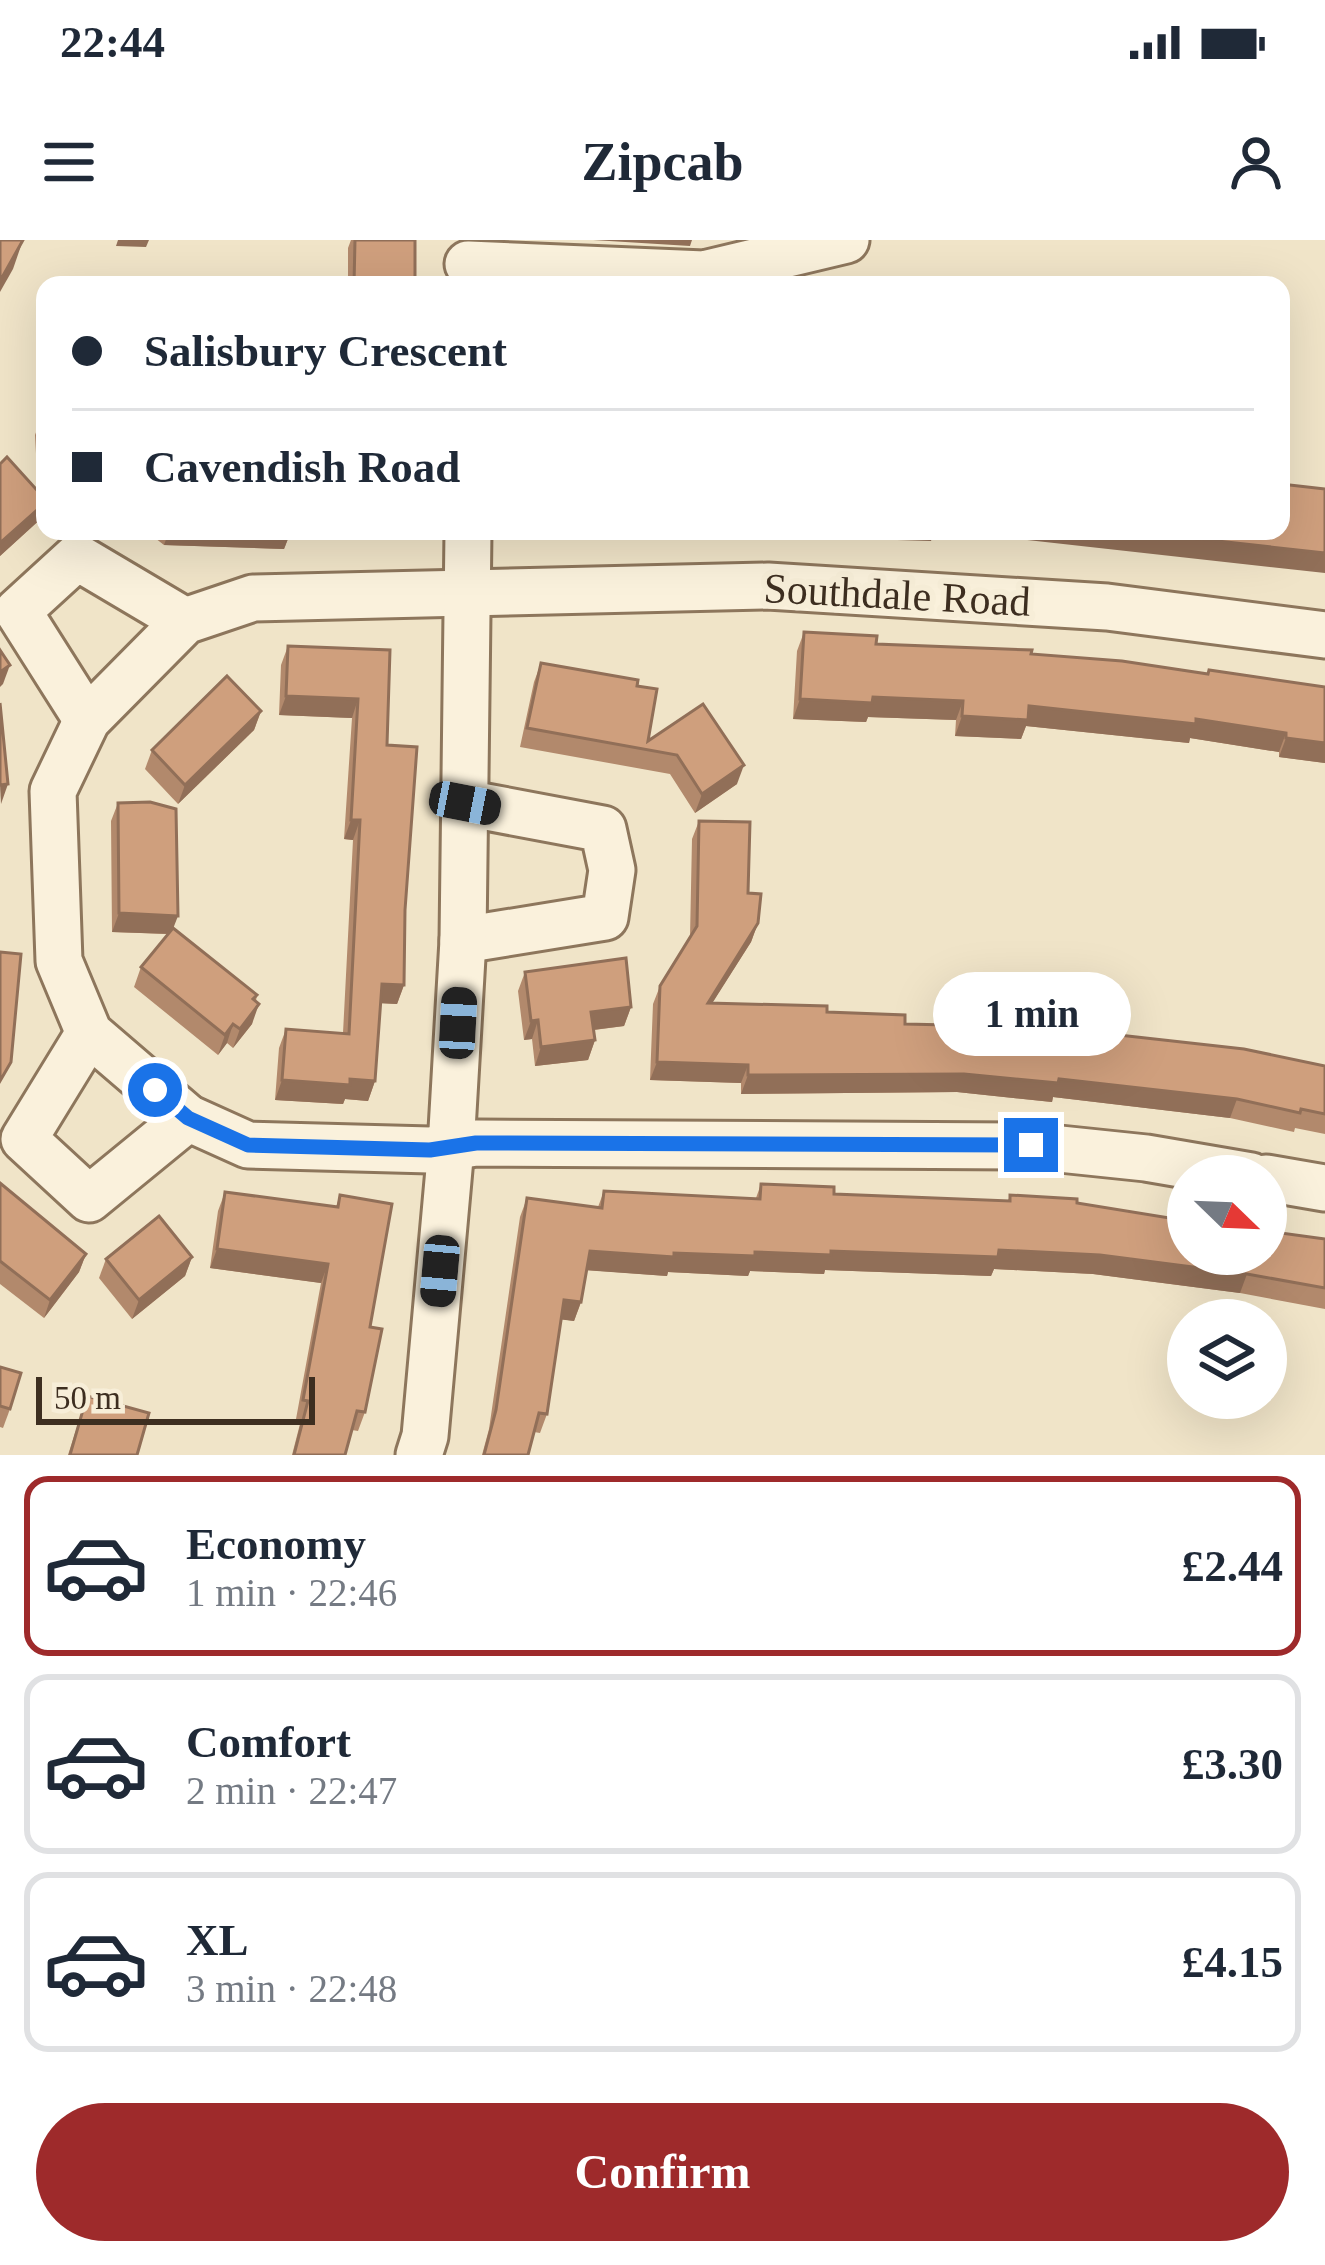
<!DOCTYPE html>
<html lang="en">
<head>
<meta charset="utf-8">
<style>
  :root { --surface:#fff; --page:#f2f2f3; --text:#1f2937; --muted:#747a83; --line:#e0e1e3; --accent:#9e2a2b }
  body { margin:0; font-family:"Times New Roman",serif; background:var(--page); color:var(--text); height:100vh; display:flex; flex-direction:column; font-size:45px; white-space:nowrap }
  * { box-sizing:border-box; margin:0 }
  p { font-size:39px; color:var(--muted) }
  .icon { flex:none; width:66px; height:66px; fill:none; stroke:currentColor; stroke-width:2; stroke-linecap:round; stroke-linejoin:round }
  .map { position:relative; height:1215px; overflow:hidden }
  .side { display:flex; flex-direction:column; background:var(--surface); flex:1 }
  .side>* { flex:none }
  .top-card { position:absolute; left:36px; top:36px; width:1254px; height:264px; border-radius:24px; box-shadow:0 12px 48px #0002; display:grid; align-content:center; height:264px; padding:0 36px; background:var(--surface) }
  .needle { width:78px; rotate:113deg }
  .fabs { position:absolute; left:1167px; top:915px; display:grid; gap:24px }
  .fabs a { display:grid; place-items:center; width:120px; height:120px; border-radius:50%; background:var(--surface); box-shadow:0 12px 48px #0002; font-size:60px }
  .scale { position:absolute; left:36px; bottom:30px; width:279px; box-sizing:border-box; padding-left:12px; border:6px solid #3d2e20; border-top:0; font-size:33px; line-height:42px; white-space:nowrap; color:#3d2e20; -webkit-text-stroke:9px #f7eed8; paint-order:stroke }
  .end { position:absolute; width:54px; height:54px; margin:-27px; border:15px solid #1a73e8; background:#fff; box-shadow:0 0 0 6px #fff }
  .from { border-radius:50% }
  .bubble { position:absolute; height:84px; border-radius:42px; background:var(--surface); box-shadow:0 12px 48px #0002; font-size:39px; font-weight:600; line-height:84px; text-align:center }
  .car { position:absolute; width:36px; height:72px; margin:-36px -18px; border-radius:15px; box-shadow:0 0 9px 3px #0007; background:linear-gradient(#222 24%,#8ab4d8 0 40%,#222 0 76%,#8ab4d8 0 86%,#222 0) }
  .top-card b { display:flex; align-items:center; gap:42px; height:114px; font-size:45px }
  .top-card b+b { border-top:3px solid var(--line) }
  .top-card i { width:30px; height:30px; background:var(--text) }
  ul { padding:21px 0 0; list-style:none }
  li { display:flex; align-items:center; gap:36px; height:180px; margin:0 24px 18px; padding:0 12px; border:6px solid var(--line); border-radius:24px }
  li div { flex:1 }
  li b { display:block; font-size:45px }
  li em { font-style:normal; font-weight:600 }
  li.active { border-color:var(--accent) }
  li>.icon { width:108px; height:108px; stroke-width:1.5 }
  .button { display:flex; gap:24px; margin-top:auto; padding:24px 36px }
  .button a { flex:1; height:138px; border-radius:72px; background:var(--accent); color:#fff; font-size:48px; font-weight:600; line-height:138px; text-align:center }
  .status { display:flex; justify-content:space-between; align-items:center; height:84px; padding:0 60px; background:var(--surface); direction:ltr }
  .status svg { height:33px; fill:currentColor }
  header { display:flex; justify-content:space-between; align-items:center; height:156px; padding:0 36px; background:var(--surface); font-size:54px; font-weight:600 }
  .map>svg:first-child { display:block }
</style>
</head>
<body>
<div class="status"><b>22:44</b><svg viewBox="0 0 49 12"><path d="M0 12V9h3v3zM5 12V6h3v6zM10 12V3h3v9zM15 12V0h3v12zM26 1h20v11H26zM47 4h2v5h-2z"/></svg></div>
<header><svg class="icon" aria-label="menu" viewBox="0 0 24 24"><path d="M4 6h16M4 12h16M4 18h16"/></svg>Zipcab<svg class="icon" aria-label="person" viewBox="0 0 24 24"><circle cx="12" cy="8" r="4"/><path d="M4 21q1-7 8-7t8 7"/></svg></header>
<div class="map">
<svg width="1325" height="1215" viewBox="0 0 1325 1215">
  <rect width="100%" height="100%" fill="#f0e4c8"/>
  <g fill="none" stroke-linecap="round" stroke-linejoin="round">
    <g stroke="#8d765c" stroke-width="51">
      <g id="minor">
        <polyline points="468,24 704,34 846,0"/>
        <polyline points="87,480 18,371 77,317 185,381"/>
        <polyline points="463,700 605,677 612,630 603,589 465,563"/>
        <polyline points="89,793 24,899 89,959 188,878"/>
        <polyline points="1251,936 1146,918 1031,906 476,903 430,910 248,905 188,878 89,793 59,721 53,551 87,480 185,381 253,358 768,346 1107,367 1325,395"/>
        <polyline points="1266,938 1325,948"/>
        <polyline points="419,1215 425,1196 451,907 463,700 468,291"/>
      </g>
    </g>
    <use href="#minor" stroke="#faf1dc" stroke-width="45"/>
  </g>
  <g fill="#b2896c">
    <polygon points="351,0 415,0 415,45 348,45 348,8"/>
    <polygon points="42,176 45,176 45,275 0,316 0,224 38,251 35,195"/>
    <polygon points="146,291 291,291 284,309 164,305"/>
    <polygon points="804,392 876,404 1031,414 1325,447 1325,523 1279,517 1279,512 1190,498 1189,503 1026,486 1021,499 955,496 956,480 868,477 866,482 793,479 797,411"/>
    <polygon points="288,406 390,410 387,505 405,670 404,745 397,764 381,763 375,841 368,861 345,859 343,864 275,860 279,808 286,789 343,793 353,600 344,599 352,478 279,475 281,425"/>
    <polygon points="541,423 637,446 648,501 737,544 695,573 670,534 520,507 534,442"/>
    <polygon points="261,471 254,490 178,564 145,529 152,510"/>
    <polygon points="118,563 174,688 257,755 252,784 233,808 227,803 218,815 134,747 141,727 168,694 112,692 111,581"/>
    <polygon points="699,581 748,653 758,683 751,702 712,763 827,772 905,784 992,786 994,781 1325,826 1325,894 1295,888 1294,892 1230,878 1053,857 1052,862 957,852 741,854 741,843 650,840 653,764 660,746 690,697 692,599"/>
    <polygon points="525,732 631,767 624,786 594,790 595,800 588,820 535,826 532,799 524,800 518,751"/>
    <polygon points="0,943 86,1014 79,1032 44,1078 0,1044"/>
    <polygon points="761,944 834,954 1008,961 1010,955 1077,963 1188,981 1325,999 1325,1069 1240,1053 1093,1034 994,1029 991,1036 825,1030 824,1034 750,1031 748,1036 668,1032 667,1036 587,1030 581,1062 574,1081 561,1079 547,1174 540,1193 534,1192 528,1215 482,1215 489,1189 520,977 527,958 598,967 604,951 756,958"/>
    <polygon points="225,952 336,967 340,955 370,1087 365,1172 358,1191 352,1190 345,1215 292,1215 301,1180 296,1179 321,1043 210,1028 218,971"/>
    <polygon points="192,1017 185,1036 132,1079 99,1038 106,1019"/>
    <polygon points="0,1127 10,1169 3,1188 0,1187"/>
    <polygon points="87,1156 137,1215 68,1215"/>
  </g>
  <g fill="#916f58">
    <polygon points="23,0 13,29 0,52 0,41"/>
    <polygon points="118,0 149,0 146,7 116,6"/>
    <polygon points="593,0 692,0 690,6"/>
    <polygon points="45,263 45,275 0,316 0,303"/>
    <polygon points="169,291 291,291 284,309 164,305"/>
    <polygon points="695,291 1127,291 1325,313 1325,333 1009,298 933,295 931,301 694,294"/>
    <polygon points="10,425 3,444 0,447 0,432"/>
    <polygon points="286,456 358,459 352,478 279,475"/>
    <polygon points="873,457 963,461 956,480 868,477 866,482 793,479 800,459"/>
    <polygon points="1029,466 1196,479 1286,493 1279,512 1190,498 1189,503 1026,486 1021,499 955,496 962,476"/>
    <polygon points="261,471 254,490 178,564 185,545"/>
    <polygon points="1286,498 1325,503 1325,523 1279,517"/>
    <polygon points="744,525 737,544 695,573 702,554"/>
    <polygon points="8,544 1,564 0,545"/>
    <polygon points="351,580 360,580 353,600 344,599"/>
    <polygon points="119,673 178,676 171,694 112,692"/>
    <polygon points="758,683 751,702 701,781 708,763"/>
    <polygon points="382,744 404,745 397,764 375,763"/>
    <polygon points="259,764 252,784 233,808 240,789"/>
    <polygon points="631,767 624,786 584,791 591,772"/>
    <polygon points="538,780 532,799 524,800 531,781"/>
    <polygon points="233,784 227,803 218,815 225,795"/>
    <polygon points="595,800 588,820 535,826 541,807"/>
    <polygon points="657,822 748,825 741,843 650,840"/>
    <polygon points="964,834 1059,839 1237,859 1230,878 1053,857 1052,862 957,852 741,854 748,835"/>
    <polygon points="350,839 375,841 368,861 345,859 343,864 275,860 282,840"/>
    <polygon points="217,1009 328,1024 321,1043 210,1028"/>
    <polygon points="999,1010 1100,1015 1247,1034 1240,1053 1093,1034 994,1029 991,1036 825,1030 824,1034 750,1031 748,1036 668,1032 667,1036 583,1030 590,1011 674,1013"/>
    <polygon points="86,1014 79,1032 44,1078 50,1060"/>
    <polygon points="192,1017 185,1036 132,1079 139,1060"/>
    <polygon points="564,1060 581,1062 574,1081 557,1079"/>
  </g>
  <g fill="#cf9f7d" stroke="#916f58" stroke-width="3">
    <polygon points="0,0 23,0 0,41"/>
    <polygon points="355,0 415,0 415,45 354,45"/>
    <polygon points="506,39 723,43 723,45 506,45"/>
    <polygon points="42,176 45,176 45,243"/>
    <polygon points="7,217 45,259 45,263 0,303 0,224"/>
    <polygon points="1281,244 1325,249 1325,313 1127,291 1281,291"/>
    <polygon points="804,392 877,396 876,404 1032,410 1031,414 1122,421 1208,434 1209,430 1325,447 1325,503 1286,498 1286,493 1196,479 1196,484 1029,466 1028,480 962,476 963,461 873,457 872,463 800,459"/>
    <polygon points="288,406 390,410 387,505 417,507 405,670 404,745 382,744 375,841 350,839 350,845 282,840 286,789 349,794 360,580 351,580 358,459 286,456"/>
    <polygon points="0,410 10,425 0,432"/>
    <polygon points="541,423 638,440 637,446 657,449 648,501 703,464 744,525 702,554 677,515 527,488"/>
    <polygon points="227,436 261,471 185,545 152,510"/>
    <polygon points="0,463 8,544 0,545"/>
    <polygon points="150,562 176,569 178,676 119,673 118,563"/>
    <polygon points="699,581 750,582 748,653 761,654 758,683 708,763 827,766 827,772 905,775 905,784 993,786 994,781 1244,809 1325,826 1325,874 1301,869 1300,873 1237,859 1059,839 1058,843 964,834 748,835 748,825 657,822 660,746 697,686"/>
    <polygon points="173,688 257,755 253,759 259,764 240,789 233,784 225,795 141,727"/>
    <polygon points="0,712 21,714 11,822 0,841"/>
    <polygon points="626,718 631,767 591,772 595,800 541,807 538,780 531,781 525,732"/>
    <polygon points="0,943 86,1014 50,1060 0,1021"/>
    <polygon points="761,944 834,947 834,954 1010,961 1010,955 1077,959 1077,963 1188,981 1188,1014 1266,1014 1266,991 1325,999 1325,1048 1247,1034 1100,1015 999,1010 998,1017 831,1011 831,1015 755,1012 755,1016 674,1013 674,1017 590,1011 581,1062 564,1060 547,1174 539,1173 528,1215 484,1215 496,1170 527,958 602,968 604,951 760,959"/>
    <polygon points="225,952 338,967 340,955 392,964 370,1087 382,1089 365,1172 357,1171 345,1215 294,1215 308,1161 303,1160 328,1024 217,1009"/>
    <polygon points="159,976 192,1017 139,1060 106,1019"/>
    <polygon points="0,1127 21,1133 10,1169 0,1166"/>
    <polygon points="87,1156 149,1173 137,1215 70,1215"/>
  </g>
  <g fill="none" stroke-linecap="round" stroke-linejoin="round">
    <polyline stroke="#1a73e8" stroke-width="15" points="155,850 188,878 248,905 430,910 476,903 1031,905"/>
  </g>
  <g text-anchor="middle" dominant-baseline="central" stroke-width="12" stroke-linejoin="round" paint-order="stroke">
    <g font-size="42" fill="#3d2e20" stroke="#f7eed8">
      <text transform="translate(897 355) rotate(3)">Southdale Road</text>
    </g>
  </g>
</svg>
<div class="fabs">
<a><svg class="needle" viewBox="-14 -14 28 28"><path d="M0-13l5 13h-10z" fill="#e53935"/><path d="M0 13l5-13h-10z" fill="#747a83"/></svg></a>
<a><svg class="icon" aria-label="layers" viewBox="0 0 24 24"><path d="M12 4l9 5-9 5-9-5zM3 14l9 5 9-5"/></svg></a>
</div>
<div class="scale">50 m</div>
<i class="end from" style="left:155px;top:850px"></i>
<i class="end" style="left:1031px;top:905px"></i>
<div class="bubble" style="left:933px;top:732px;width:198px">1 min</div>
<i class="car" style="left:465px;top:563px;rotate:101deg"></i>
<i class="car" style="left:458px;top:783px;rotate:3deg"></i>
<i class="car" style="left:440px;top:1031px;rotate:185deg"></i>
<div class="top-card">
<b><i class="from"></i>Salisbury Crescent</b>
<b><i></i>Cavendish Road</b>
</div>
</div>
<section class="side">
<ul>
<li class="active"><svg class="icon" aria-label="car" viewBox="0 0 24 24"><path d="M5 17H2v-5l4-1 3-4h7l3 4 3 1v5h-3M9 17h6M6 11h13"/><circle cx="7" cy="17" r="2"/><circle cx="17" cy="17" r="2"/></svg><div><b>Economy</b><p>1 min · 22:46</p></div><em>£2.44</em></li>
<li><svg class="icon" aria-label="car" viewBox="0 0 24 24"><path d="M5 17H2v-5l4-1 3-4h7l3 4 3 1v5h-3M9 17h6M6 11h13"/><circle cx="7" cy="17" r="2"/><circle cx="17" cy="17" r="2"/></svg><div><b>Comfort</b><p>2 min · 22:47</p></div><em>£3.30</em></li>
<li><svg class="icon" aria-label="car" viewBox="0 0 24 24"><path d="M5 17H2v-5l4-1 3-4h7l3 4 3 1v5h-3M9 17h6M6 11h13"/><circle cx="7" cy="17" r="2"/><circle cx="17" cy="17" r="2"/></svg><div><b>XL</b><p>3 min · 22:48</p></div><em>£4.15</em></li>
</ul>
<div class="button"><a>Confirm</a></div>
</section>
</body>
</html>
